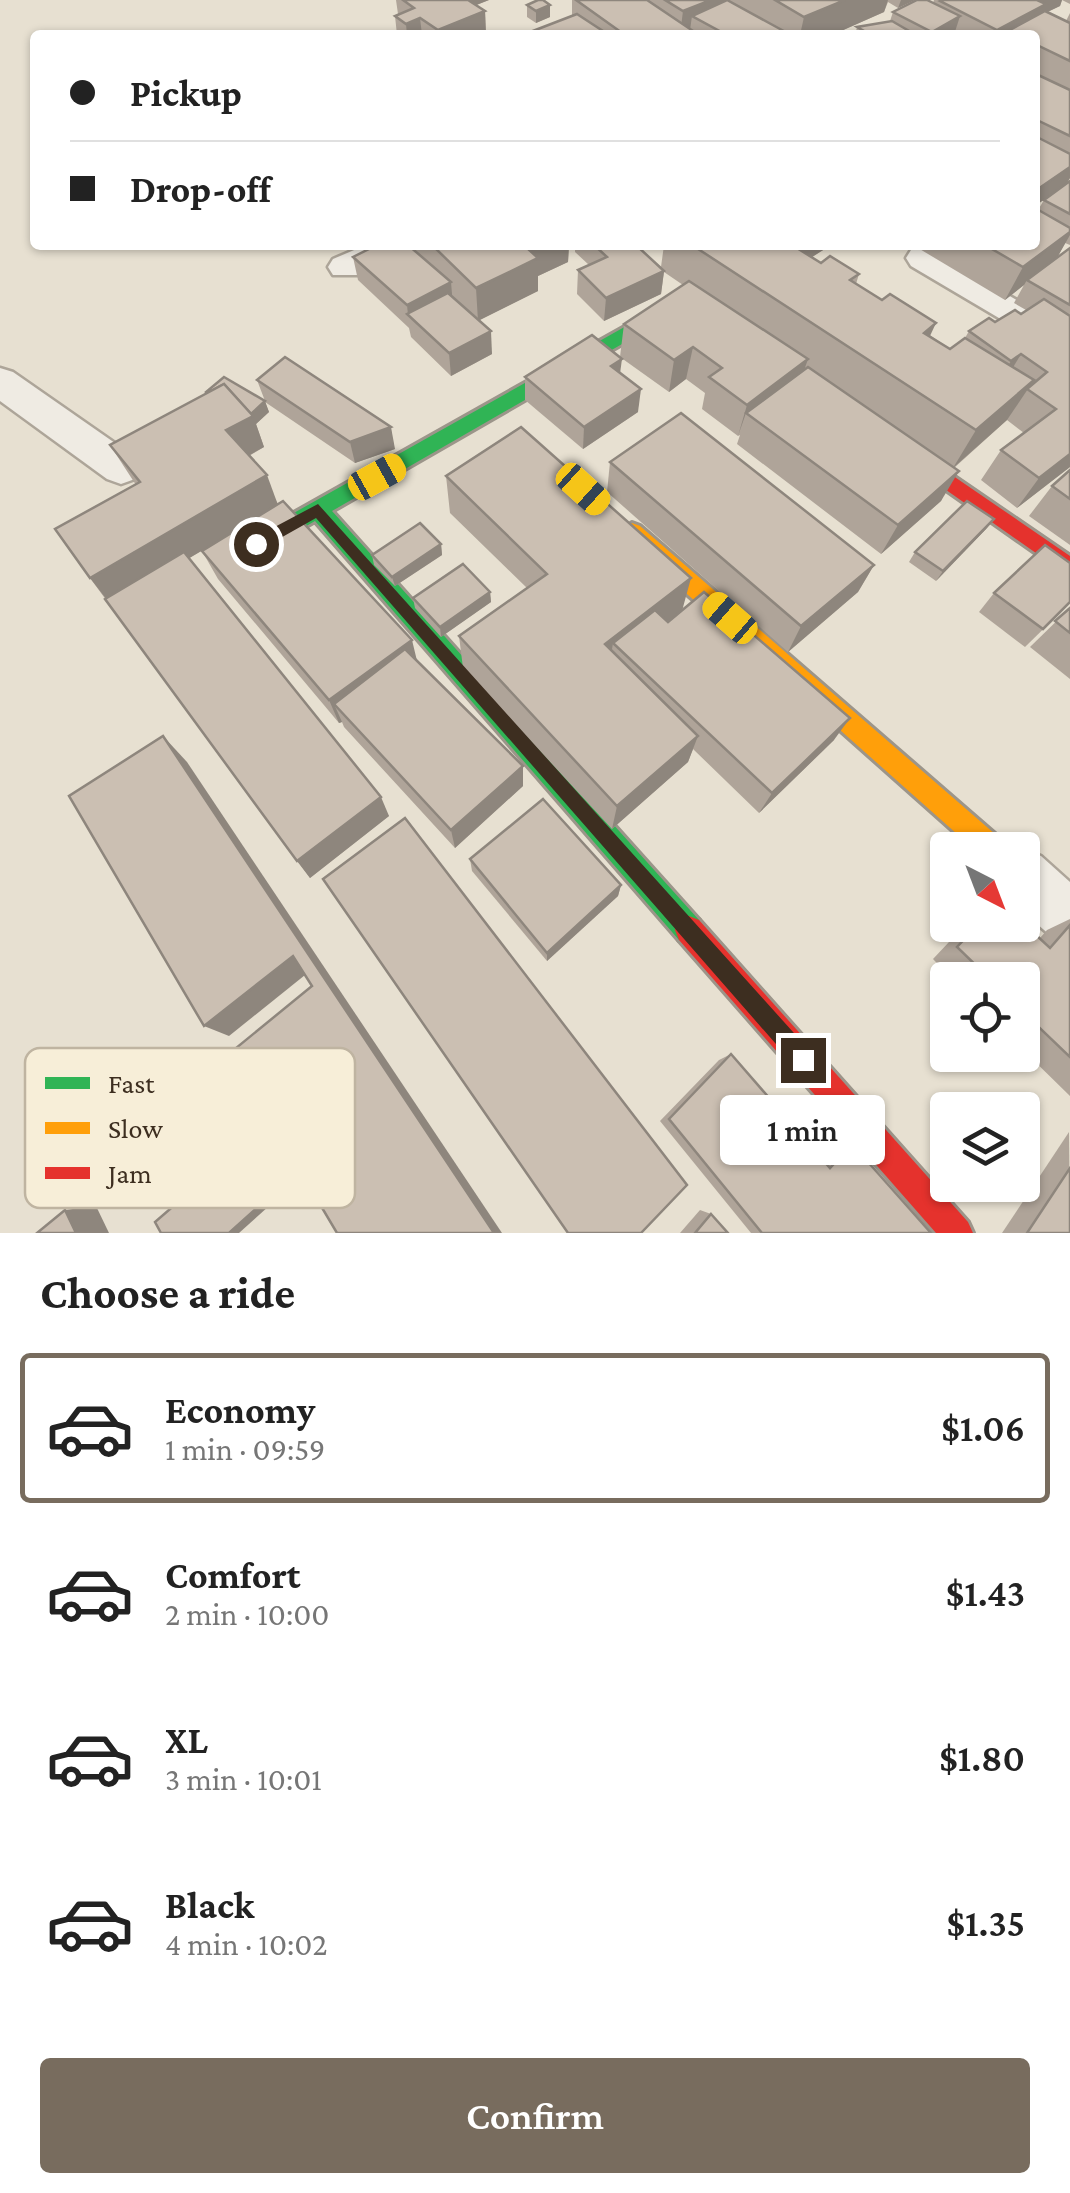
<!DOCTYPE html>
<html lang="en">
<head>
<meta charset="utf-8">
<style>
  :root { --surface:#fff; --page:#f6f6f6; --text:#222; --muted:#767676; --line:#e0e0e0; --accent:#786c5e }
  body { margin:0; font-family:"Crimson Pro",serif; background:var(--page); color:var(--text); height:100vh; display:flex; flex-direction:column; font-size:38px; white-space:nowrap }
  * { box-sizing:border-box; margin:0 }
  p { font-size:32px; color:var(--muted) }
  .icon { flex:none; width:55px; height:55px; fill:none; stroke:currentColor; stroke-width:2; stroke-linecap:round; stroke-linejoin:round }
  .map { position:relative; height:1233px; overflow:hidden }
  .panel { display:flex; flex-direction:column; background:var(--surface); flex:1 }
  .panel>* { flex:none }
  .hud { position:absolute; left:30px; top:30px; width:1010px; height:220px; border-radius:10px; box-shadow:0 2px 8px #0004; display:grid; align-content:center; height:220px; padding:0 40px; background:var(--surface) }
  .needle { width:65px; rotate:138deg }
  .fabs { position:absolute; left:930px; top:832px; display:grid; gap:20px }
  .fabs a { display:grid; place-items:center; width:110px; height:110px; border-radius:10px; background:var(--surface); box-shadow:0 2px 8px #0004; font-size:50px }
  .end { position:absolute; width:45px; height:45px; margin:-22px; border:12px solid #3d2e20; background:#fff; box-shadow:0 0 0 5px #fff }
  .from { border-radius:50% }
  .bubble { position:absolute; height:70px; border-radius:10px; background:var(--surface); box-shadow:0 2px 8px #0004; font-size:32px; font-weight:600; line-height:70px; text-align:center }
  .car { position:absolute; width:30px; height:60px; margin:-30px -15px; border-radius:12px; box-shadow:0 0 8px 2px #0007; background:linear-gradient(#f5c518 24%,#345 0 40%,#f5c518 0 76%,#345 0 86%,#f5c518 0) }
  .hud b { display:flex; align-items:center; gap:35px; height:95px; font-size:38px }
  .hud b+b { border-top:2px solid var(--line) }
  .hud i { width:25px; height:25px; background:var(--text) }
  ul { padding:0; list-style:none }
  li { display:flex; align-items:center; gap:30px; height:150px; margin:0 20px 15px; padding:0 20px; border:5px solid transparent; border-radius:10px }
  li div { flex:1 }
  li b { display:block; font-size:38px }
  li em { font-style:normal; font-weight:600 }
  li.on { border-color:var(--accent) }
  li>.icon { width:90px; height:90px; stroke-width:1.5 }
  h2 { padding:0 40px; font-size:45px; line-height:120px }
  .button { display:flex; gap:20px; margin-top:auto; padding:20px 40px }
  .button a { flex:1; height:115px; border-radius:10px; background:var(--accent); color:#fff; font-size:40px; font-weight:600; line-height:115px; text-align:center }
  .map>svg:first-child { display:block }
</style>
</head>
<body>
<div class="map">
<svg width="1070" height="1233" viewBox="0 0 1070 1233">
  <rect width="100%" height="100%" fill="#e7e0d1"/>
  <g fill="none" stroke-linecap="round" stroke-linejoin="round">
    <g stroke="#ada599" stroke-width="5">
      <g id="street">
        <polygon points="366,245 413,245 408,253 357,275 333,275 328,267 333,259"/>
        <polygon points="923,247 1070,330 1070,360 911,266 906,258 911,250"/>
        <polygon points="0,368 13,372 135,457 141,468 135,479 121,484 107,479 0,401"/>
        <polygon points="1022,849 1041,856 1070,882 1070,944 1051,936 1022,911"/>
      </g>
    </g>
    <g stroke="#9c958a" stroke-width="6">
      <polygon id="fast" points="691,306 697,308 697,316 655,325 332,511 699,920 703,930 699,940 689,944 679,940 315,521 244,562 228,562 225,556 228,550 644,316"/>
    </g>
    <g stroke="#9c958a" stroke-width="6">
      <polygon id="slow" points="632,523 640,526 1003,841 1007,850 975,850 624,538 621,532"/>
    </g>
    <g stroke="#9c958a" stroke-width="6">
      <g id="jam">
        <polygon points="892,434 1070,556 1070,577 885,447 882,442 885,437"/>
        <polygon points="689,916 699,920 968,1222 973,1233 936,1233 679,940 675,930 679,920"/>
      </g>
    </g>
    <use href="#street" fill="#efebe3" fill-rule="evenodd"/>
    <use href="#fast" fill="#30b455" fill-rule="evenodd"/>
    <use href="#slow" fill="#ff9f0a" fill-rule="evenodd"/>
    <use href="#jam" fill="#e5322d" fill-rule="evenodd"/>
  </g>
  <g fill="#afa499">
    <polygon points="396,0 489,0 476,5 485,11 486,35 397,35 395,16 398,14"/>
    <polygon points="572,0 915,0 898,8 888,2 884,12 832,35 525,35 572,16"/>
    <polygon points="934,0 1070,0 1070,4 1062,0 1060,6 1047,12 1066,21 1070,13 1070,178 1067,183 1070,181 1070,245 1065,243 1057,258 1070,248 1070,467 1017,508 981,480 1001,450 1024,433 1007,420 954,468 941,501 881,554 737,444 740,435 738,436 702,409 705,393 686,379 669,392 620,357 624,324 683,285 664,272 661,294 604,321 577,294 578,270 589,265 575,252 575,245 636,245 661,267 664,245 831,245 812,257 821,263 859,274 856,284 950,349 965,338 969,331 1021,314 1026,310 1014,303 1024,285 1005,300 913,245 1035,245 1038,210 1044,200 1058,190 1035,206 1035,75 1044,78 1035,73 1035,35 855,35 857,27 890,21 893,12 933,3"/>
    <polygon points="527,5 550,17 536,23 527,17"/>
    <polygon points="412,245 569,245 568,262 538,276 538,291 479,320 492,354 451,376 411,337 409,328 358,280 353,257 413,249"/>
    <polygon points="620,373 638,412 583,449 525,400 525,377"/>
    <polygon points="257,380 395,449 355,463 265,402 269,412 256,424 264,447 249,456 278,504 417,661 523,766 523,786 455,848 344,727 342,722 339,723 218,579 202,551 224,538 189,558 389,816 310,878 90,578 136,485 110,445 265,401"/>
    <polygon points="610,462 874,565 858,592 788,652 607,492"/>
    <polygon points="1070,470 1070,545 1029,516 1052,486"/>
    <polygon points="446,476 682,611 834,740 759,813 693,749 688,762 612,829 463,668 459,636 527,588 450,513"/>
    <polygon points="994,519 986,529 936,581 909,562 915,552"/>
    <polygon points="441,544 442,555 395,586 374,565 372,555"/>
    <polygon points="490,592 491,602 441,637 415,608 413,598"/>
    <polygon points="994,593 1070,603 1025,647 979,612"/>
    <polygon points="1070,608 1070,679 1030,647"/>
    <polygon points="470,859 621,885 618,896 547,961 472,871"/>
    <polygon points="1070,919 1070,1096 1022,1049 1022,980 953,980 933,959 965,925 1022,925 1040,938 1047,930"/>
    <polygon points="731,1054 821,1157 831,1145 852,1144 931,1233 751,1233 660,1121 719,1060"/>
    <polygon points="1069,1132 1070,1233 1002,1233"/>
    <polygon points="700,1210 711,1214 728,1233 680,1233"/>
  </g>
  <g fill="#8e867d">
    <polygon points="458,0 489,0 459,12"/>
    <polygon points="711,0 725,0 723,17 692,16 690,30 680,35 683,11"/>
    <polygon points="845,0 888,0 884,12 832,35 800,35 804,17"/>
    <polygon points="901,0 915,0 898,8"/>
    <polygon points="1037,0 1062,0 1060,6 1008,31 1007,35 994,35 997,30"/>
    <polygon points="550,5 550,17 536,23 536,11"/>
    <polygon points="485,11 486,35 438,35 438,30"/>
    <polygon points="960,16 954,35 931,35 932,32"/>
    <polygon points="420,18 422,35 407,35 406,24"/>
    <polygon points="1070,167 1070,178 1067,183 1035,206 1035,191"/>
    <polygon points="1070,232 1070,235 1054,263 1027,280 1024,285 1005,300 1023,267"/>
    <polygon points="533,245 569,245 568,262 538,276 538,291 478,321 476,288 527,248"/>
    <polygon points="801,245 831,245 790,271 797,248"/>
    <polygon points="664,271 661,294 604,321 606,298"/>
    <polygon points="451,282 453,306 408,315 407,305"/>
    <polygon points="936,323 917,364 924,333"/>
    <polygon points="491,331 492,354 451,376 449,353"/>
    <polygon points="693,347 686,379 669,392 674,360"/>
    <polygon points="1021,354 1002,386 992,393 1011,361"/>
    <polygon points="622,359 619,381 611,366"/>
    <polygon points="808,359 797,391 746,413 738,436 747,405"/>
    <polygon points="1034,380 1007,420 953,468 976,430"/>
    <polygon points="641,389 638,412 583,449 584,427"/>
    <polygon points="265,401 269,412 256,424 264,447 239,461 226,430 247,417"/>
    <polygon points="391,427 395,449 355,463 350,442"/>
    <polygon points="1070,454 1070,467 1017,508 1039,478"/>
    <polygon points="959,471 941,501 881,554 898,525"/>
    <polygon points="267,475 278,505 111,605 90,578"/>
    <polygon points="994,519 986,529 936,581 943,571"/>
    <polygon points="441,544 442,555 395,586 392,577"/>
    <polygon points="874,565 858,592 788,652 801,626"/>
    <polygon points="691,578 682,611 625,655 613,643 609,668 605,644"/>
    <polygon points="490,592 491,602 441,637 440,627"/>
    <polygon points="412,640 418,665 334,704 342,722 339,723 329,700"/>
    <polygon points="850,718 834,740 759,813 772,793"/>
    <polygon points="163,736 187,762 502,1233 494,1233"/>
    <polygon points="698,736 688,762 612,829 617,806"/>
    <polygon points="523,766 523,786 455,848 451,830"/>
    <polygon points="381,797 389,816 310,878 297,861"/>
    <polygon points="621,885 618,896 547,961 547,953"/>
    <polygon points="293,956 310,971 229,1036 204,1026"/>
    <polygon points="259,1132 272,1134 299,1179 239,1233 229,1233"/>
    <polygon points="96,1206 109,1233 76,1233 65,1210"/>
  </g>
  <g fill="#cbbfb2" stroke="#8e867d" stroke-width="2.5">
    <polygon points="403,0 468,0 485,11 438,30 420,18 406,24 395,16 414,8"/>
    <polygon points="538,0 543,0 550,5 536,11 527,5"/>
    <polygon points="576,0 647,0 696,33 689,35 625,35"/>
    <polygon points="665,0 711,0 683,11"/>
    <polygon points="727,0 791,35 727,35 692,16"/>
    <polygon points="775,0 845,0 804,17"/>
    <polygon points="917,0 927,0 960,16 932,32 893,12"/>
    <polygon points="942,0 1037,0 1046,4 997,30 940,1"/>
    <polygon points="1045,11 1070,23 1070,61 1035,44 1035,35 1016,35 1008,31"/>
    <polygon points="577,14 609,35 525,34"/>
    <polygon points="892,21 916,35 856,35 864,31 857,27"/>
    <polygon points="1036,74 1070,90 1070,136 1035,119"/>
    <polygon points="1035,136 1070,154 1070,167 1035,191"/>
    <polygon points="1070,181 1070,214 1044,200"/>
    <polygon points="1035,208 1070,228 1070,232 1023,267 985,245 1035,245"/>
    <polygon points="377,245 408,245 451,282 407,305 353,257"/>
    <polygon points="432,245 533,245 527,248 538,258 476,288"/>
    <polygon points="594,245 636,245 664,271 606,298 578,270 607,257"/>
    <polygon points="692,245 792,245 821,263 830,256 859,274 850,280 882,300 890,294 936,323 924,333 950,349 965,338 1034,380 976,430"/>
    <polygon points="1070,248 1070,305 1027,280"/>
    <polygon points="689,281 808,359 747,405 709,377 722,368 693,347 674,360 624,324"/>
    <polygon points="448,293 491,331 449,353 407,314"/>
    <polygon points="1044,299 1070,316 1070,454 1039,478 1001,450 1056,409 1027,389 1047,372 1021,354 1011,361 969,331 989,318 995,322 1015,310 1021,314"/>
    <polygon points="592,335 622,359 611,366 641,389 584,427 525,377"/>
    <polygon points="285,357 391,427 350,442 257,380"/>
    <polygon points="808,367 959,471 898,525 746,413"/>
    <polygon points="224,377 265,401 251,414 224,384 207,393 206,392"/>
    <polygon points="224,384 253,416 226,430 267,475 90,578 55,529 140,482 110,445"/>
    <polygon points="681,413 874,565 801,626 610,462"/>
    <polygon points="521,427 691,578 605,644 698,736 617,806 459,636 547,574 446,476"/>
    <polygon points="1070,470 1070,499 1052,486"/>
    <polygon points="283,501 412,640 329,700 202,551"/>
    <polygon points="967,501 994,519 943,571 915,552"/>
    <polygon points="420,523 441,544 392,577 372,555"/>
    <polygon points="1045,545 1070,563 1070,602 1043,629 994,593"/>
    <polygon points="184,552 381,797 297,861 105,599"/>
    <polygon points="463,564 490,592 440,627 413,598"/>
    <polygon points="704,592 850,718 772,793 613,643 655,610 668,622"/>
    <polygon points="1070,608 1070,633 1055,621"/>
    <polygon points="405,649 523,766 451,830 334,704"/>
    <polygon points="163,736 494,1233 337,1233 230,1053 312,986 293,956 204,1026 69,796"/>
    <polygon points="543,799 621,885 547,953 470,859"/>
    <polygon points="405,818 687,1185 641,1233 568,1233 323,879"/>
    <polygon points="1022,922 1050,948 1070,925 1070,1057 1022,1011 1022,980 991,980 957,947 978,925 1022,925"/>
    <polygon points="731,1054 830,1168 852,1144 931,1233 762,1233 669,1119"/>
    <polygon points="259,1132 288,1180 229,1233 161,1233 155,1222"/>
    <polygon points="1070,1168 1070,1233 1027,1233"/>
    <polygon points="65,1210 76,1233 37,1233"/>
    <polygon points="711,1214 728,1233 695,1233"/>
  </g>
  <polygon fill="#3d2e20" points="318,504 811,1052 811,1067 796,1067 316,518 261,549 250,549 250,540"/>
  <rect x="25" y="1048" width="330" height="160" rx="15" fill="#f7eed8" stroke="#bfb4a1" stroke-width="2.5"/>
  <rect x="45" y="1077" width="45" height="12" fill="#30b455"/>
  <rect x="45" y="1122" width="45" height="12" fill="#ff9f0a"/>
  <rect x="45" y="1167" width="45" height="12" fill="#e5322d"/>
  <g font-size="28" fill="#3d2e20">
    <text x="108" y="1093">Fast</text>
    <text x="108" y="1138">Slow</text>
    <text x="108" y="1183">Jam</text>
  </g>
</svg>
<div class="fabs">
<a><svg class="needle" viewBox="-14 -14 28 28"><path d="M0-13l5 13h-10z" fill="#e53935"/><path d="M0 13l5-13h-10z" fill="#767676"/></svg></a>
<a><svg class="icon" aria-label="locate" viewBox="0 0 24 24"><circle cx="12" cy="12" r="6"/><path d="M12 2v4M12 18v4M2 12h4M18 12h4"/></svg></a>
<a><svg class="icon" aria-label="layers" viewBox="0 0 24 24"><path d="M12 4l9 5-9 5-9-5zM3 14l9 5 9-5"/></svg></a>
</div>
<i class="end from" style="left:256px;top:544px"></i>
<i class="end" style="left:803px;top:1060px"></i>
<div class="bubble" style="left:720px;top:1095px;width:165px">1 min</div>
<i class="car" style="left:377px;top:477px;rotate:61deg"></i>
<i class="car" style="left:583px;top:489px;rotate:132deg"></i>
<i class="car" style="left:730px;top:618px;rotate:311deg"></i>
<div class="hud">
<b><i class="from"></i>Pickup</b>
<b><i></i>Drop-off</b>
</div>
</div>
<section class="panel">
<h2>Choose a ride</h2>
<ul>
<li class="on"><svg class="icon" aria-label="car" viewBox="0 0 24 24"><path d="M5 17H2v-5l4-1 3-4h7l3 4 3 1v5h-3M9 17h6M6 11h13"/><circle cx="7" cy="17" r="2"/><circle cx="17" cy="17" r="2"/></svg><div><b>Economy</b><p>1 min · 09:59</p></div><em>$1.06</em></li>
<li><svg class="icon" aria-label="car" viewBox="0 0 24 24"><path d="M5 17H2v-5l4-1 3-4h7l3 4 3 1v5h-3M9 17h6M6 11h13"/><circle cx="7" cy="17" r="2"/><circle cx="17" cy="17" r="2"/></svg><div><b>Comfort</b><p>2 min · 10:00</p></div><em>$1.43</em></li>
<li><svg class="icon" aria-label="car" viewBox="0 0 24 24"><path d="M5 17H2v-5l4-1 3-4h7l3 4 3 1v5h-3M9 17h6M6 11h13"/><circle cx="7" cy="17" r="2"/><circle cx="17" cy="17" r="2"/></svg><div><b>XL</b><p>3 min · 10:01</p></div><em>$1.80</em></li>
<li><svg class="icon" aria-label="car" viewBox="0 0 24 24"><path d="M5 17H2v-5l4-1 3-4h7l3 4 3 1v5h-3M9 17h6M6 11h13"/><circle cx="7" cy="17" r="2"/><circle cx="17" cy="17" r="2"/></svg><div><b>Black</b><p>4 min · 10:02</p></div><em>$1.35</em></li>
</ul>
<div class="button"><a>Confirm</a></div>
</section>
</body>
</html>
